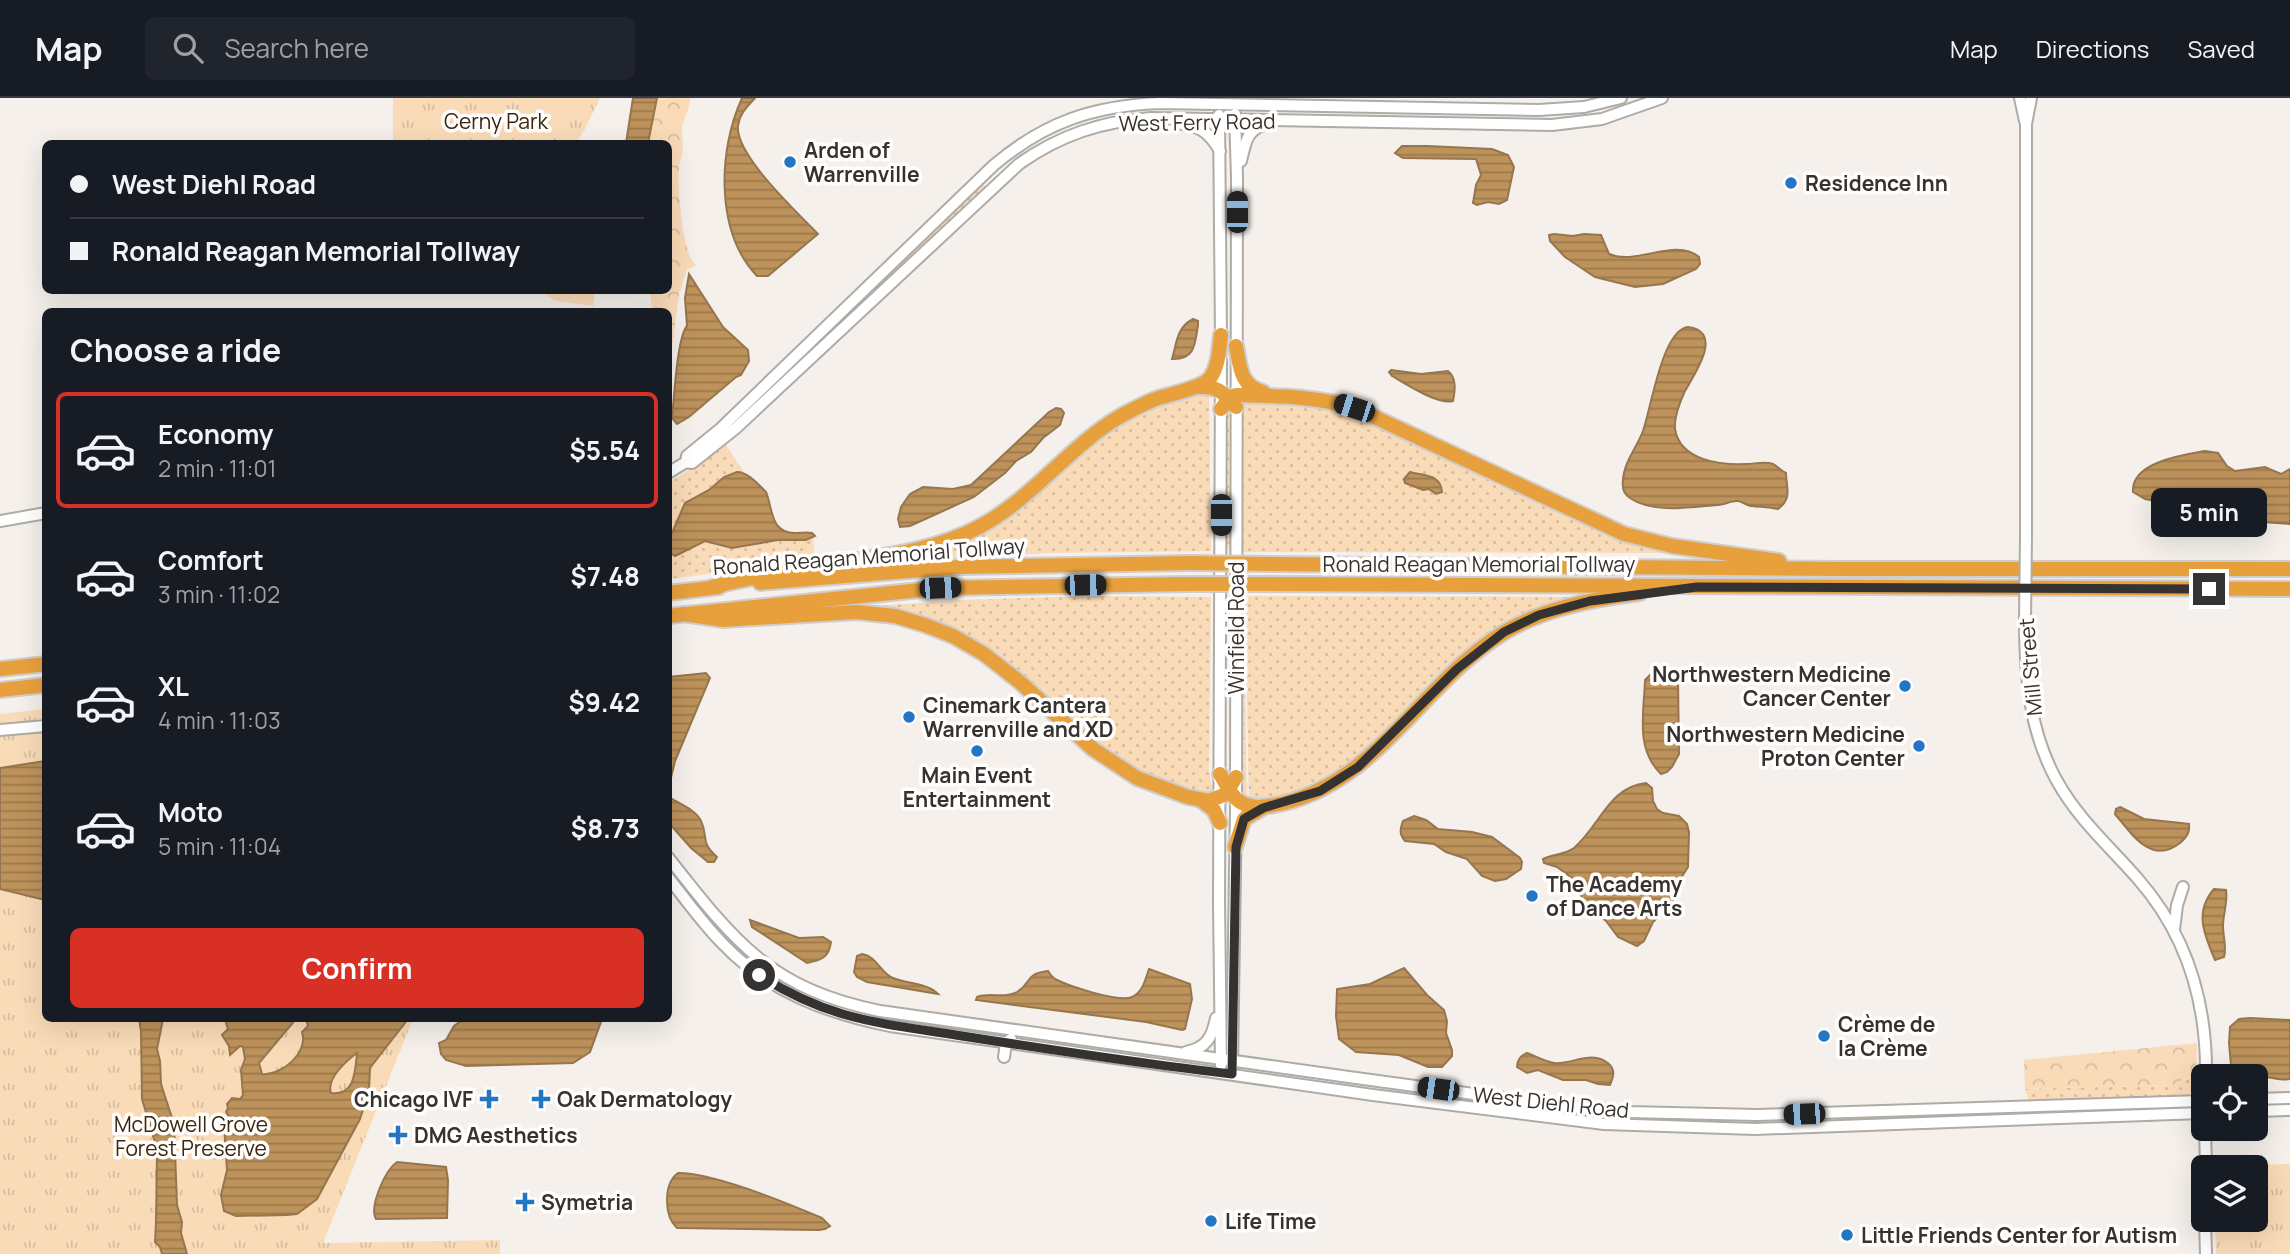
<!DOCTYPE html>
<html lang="en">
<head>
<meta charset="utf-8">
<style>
  :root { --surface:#171b24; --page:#20242c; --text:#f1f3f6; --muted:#9ea1a6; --line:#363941; --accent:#d93025 }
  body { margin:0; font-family:Manrope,sans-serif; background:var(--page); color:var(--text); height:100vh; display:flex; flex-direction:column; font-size:26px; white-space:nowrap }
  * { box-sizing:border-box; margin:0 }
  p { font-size:23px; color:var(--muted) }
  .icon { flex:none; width:38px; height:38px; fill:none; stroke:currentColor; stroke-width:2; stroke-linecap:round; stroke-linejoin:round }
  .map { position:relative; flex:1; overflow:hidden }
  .panel { position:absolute; left:42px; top:210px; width:630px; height:714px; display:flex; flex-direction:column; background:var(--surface); border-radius:10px; box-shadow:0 7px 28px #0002 }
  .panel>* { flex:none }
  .hud { position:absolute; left:42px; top:42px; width:630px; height:154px; border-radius:10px; box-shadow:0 7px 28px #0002; display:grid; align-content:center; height:154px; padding:0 28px; background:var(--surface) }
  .controls { position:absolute; left:2191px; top:966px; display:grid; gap:14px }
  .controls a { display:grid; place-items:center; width:77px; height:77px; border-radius:10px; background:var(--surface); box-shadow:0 7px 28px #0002; font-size:35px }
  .end { position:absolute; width:32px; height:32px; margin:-16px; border:9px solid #353331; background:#fff; box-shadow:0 0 0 4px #fff }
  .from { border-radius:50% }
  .bubble { position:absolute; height:49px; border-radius:10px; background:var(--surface); box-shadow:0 7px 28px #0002; font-size:23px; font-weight:700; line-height:49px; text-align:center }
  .car { position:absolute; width:21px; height:42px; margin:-21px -10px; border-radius:9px; box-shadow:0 0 5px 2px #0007; background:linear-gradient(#222 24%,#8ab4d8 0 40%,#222 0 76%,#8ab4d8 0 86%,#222 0) }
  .hud b { display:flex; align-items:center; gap:24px; height:66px; font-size:26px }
  .hud b+b { border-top:2px solid var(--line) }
  .hud i { width:18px; height:18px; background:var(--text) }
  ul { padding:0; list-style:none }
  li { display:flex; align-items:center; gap:21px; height:116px; margin:0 14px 10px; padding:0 14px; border:4px solid transparent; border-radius:10px }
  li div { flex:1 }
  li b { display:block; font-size:26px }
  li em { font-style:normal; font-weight:700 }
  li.current { border-color:var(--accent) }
  li>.icon { width:63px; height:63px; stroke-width:1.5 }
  h2 { padding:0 28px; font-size:32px; line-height:84px }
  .primary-button { display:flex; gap:14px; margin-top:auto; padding:14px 28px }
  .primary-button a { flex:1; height:80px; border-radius:10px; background:var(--accent); color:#fff; font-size:28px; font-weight:700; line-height:80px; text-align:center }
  header { display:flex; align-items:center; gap:42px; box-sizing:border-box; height:98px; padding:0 35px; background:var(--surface); border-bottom:2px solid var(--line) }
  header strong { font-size:33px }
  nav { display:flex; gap:38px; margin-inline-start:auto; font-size:24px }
  .search { width:490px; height:63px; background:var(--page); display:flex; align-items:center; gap:18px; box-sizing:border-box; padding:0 24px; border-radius:10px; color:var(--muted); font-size:26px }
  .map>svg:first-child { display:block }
</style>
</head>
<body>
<header>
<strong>Map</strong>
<div class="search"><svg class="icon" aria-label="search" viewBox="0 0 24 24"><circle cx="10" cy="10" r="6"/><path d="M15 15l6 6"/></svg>Search here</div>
<nav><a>Map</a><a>Directions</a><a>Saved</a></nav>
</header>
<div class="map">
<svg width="2290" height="1156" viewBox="0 0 2290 1156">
  <defs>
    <pattern id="grass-dots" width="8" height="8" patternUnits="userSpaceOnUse" patternTransform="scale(1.75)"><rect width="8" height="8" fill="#fadbb8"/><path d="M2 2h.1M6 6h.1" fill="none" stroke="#d7bc9f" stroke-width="1.8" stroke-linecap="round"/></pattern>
    <pattern id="forest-crowns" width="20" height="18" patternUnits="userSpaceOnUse" patternTransform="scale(1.75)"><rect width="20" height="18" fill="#fadbb8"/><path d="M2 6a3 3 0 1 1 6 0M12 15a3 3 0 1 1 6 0" fill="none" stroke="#d7bc9f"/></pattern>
    <pattern id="park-tufts" width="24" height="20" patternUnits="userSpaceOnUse" patternTransform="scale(1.75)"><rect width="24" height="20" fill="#fadbb8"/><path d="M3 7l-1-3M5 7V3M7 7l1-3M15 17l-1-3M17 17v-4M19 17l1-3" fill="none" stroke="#d7bc9f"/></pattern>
    <pattern id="water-rules" width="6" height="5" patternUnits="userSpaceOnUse" patternTransform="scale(1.75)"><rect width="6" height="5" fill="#be925b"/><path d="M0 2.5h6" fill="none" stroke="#9b784c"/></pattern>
  </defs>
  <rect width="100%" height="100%" fill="#f5f0eb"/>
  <g fill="url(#grass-dots)">
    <polygon points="989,87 839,229 838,228 912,151 977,90"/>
    <polygon points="1209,291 1211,453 1049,455 897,463 916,457 1058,377 1059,378 1068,367 1117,328 1152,309"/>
    <polygon points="1246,303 1306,305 1345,313 1678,455 1240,454 1241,304"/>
    <polygon points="1229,313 1229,382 1232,450 1225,450 1225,323"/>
    <polygon points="726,347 744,374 737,374 724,379 709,392 685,405 672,435 669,438 669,385"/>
    <polygon points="813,440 815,462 669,481 668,454 675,458 705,443 732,450 778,442 795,443"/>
    <path d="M1093,498L1211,499L1209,673L1214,700C1182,692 1141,681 1114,661C1066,626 1031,577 980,546C946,524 902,519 863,509L962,502Z"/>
    <polygon points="1240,498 1244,499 1247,702 1240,698"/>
    <polygon points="1251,498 1578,499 1540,511 1350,665 1324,681 1295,693 1256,704 1249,703 1245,499"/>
    <polygon points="2196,974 2193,992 2187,998 2034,1006 2029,1003 2025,991 2173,987"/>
    <polygon points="2008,1014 2007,1016 1914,1023 1756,1027 1851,1017"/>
  </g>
  <g fill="url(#forest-crowns)">
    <path d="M657,0H690C690,13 683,19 682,32C682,37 683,43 683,48C683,56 680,63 679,70C677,88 682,155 696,167L687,172L679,196L669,271L668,214L652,213L650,193L668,192V46H648Z"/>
    <polygon points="2197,945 2196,974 2173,987 2025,991 2024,962"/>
  </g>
  <g fill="url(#park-tufts)">
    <polygon points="393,0 600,0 585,31 575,46 393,45"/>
    <polygon points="45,611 46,920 413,921 323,1145 500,1142 500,1156 0,1156 0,616"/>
    <polygon points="2290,1066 2290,1156 2216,1156 2215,1122 2256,1122 2256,1069 2215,1068"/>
  </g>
  <g fill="#fadbb8">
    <path d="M527,0H578C566,17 552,23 532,28Z"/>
    <polygon points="539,193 595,193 593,208 556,203"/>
  </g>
  <g fill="url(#water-rules)" stroke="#95764e" stroke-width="2" fill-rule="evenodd">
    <polygon points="633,0 657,0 648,45 626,45"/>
    <path d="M742,0H755C748,8 739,16 738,28C735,57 798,115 818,136L768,178H757C715,134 718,52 742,0Z"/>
    <polygon points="1427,48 1492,51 1508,57 1514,69 1507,102 1499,106 1488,104 1477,107 1473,105 1476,87 1481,77 1476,61 1403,60 1395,55 1402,48"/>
    <path d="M1554,136L1573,138L1584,136L1601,137L1609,156C1636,168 1675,139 1699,159L1700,166L1696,171L1663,186L1635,189L1595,179L1565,159L1550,143L1549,137Z"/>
    <path d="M689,176L723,229L748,252L749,263L741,277L736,279L689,319L677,326L672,320C674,302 677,239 687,228L685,200Z"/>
    <path d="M1193,221L1198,223V227C1195,246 1195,262 1172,261C1177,245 1176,230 1193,221Z"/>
    <path d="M1688,229C1726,234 1692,279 1684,295C1680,304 1674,320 1675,331C1680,363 1721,367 1746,366C1754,366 1765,363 1773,366C1777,368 1781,373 1786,375C1786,389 1793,400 1778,411C1769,409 1760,409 1752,408C1747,408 1742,403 1737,403C1730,403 1724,407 1717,407C1692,409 1653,416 1630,400C1624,396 1622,389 1623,382C1624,364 1637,349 1643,333C1651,311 1662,232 1688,229Z"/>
    <path d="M1391,272L1421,276L1448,273C1457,280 1455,293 1453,303C1438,307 1406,286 1392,278L1389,274Z"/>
    <polygon points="1056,310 1061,311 1064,315 1060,327 1043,340 1031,354 1016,363 1005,375 974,399 910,428 900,429 898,421 901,409 910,396 923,389 953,391 971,387 1049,314"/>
    <path d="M2205,353L2218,355L2227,368L2235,373L2265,369L2281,376L2290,371V426L2247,423L2242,426L2241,430H2232L2230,424L2205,413L2145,401L2133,394C2131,364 2183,357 2205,353Z"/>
    <path d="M737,374C748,374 758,386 766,394C773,411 770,435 795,435C801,435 806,434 812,435L815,438L806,442H778L732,450L705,443L675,458L669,454V438L672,435L685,405L709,392L724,379Z"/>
    <path d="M1410,374C1424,378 1441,376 1442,394L1436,396L1429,391L1423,392L1405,385L1404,381Z"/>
    <polygon points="706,575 710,580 675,663 669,688 669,579"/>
    <path d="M1672,575L1678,581L1679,656L1672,669L1667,674L1661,676C1635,651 1644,615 1645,582L1650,577Z"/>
    <polygon points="45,663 46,663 45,802 0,791 0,670"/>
    <path d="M1646,685L1652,690L1653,703L1657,711L1663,715L1679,718L1687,726L1689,734L1688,769L1678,785L1672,806L1653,824L1644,843L1637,848L1618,839L1606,823L1591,811L1582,800L1572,780L1557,769L1544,765L1543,761C1552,756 1565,757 1574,750C1601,726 1609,689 1646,685Z"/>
    <path d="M669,699C679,706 695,711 701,723C709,739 699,743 717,759L714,764H708L691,750L669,725Z"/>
    <path d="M2120,709L2144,721L2189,726C2190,734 2187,739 2180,745C2152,767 2133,738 2115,716L2116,711Z"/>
    <path d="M1414,718L1426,722L1438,731L1472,734L1492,739L1520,760L1522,764L1521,771L1506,781L1495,783L1482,778L1467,761L1446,754L1434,746L1405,743C1399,736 1400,731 1403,723Z"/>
    <path d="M2214,791L2226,792C2228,804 2223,816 2223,828C2223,839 2227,849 2224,859L2215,862C2204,836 2194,814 2214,791Z"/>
    <path d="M750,822L799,840L823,839L831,844C829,859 822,862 807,865L752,829Z"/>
    <path d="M862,856C877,858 880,875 893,880C907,886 928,885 938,896L867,884L857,879L854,874L857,858Z"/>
    <polygon points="1404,870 1427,897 1444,912 1447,923 1446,935 1452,952 1452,958 1442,969 1428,969 1399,957 1356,954 1339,941 1336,918 1337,891 1370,886"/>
    <path d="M1149,871L1190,886L1192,901L1185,931L1182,932L1146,924L976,902L977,899C989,894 1005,901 1017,894C1033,884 1024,876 1048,873C1050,876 1052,879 1055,881C1068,888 1120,905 1132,899C1143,894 1145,882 1149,871Z"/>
    <polygon points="465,920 602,920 602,921 590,954 573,965 466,968 446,962 441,956 439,945 446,942 454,928"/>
    <path d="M2250,920L2290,922V981C2278,984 2268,976 2256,980V978H2232L2229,945L2230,929L2239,921Z"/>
    <path d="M139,921H163L157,951L160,963L161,986L174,1026L177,1107L182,1124L181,1135L187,1156H162L160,1149L155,1144C157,1116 156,1088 157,1060L159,1058L142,1001L141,933Z"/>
    <path d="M227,921H296L259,965L262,976C281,978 309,955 302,934L308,928L306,921H408L370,970L369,993L360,1021L317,1101L297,1116L287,1117L236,1118L224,1113L221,1097L227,1072L224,1027L229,1019L226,1014L228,1010L227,1006L232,1000L240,1001L243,997L241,972L245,961L243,949L240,948L230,957L229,948L222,937L228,931L226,925ZM357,955C355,974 355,998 331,995C326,981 346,963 357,955Z"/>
    <path d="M1527,955C1535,958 1546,964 1554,965C1572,967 1592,951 1609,966C1616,973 1613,979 1610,987L1598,986L1586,982H1563L1538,972L1527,975L1517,969C1517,962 1520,958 1527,955Z"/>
    <path d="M397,1064L446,1069L448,1082L447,1120L376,1121C369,1109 385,1072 397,1064Z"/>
    <path d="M678,1075C715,1075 787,1105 822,1120L830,1128L825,1131L819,1132L677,1130C664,1118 663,1086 678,1075Z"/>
  </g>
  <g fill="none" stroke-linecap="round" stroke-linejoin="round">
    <g stroke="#afaba6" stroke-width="14">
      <g id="secondary">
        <polyline points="2020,0 2025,23"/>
        <polyline points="1219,17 1221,242"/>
        <path d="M1182,26C1201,28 1210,36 1220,53"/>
        <path d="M1241,63C1246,43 1246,32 1268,25"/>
        <polyline points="1221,262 1219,805 1221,967"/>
        <path d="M686,364L687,358L719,332L994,67C1045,24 1093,8 1159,5L1539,12L1584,9L1621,0"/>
        <path d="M668,375L686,364L692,365L736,330L1019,66C1060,37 1102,23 1151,20L1552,27L1602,21L1662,0"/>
        <polyline points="0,423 46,415"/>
        <polyline points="2026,437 2026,26 2031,0"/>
        <path d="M2025,522C2025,578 2029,633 2057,683C2078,721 2110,749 2138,781C2187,837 2207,905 2206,978"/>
        <polyline points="0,632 46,628"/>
        <path d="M668,759C734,843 770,891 880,913L1356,980L1547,1006L1629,1014L1757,1017L2203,1003"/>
        <path d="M668,779C686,802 703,826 723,846C769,894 827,915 890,928L1373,997L1604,1026L1755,1031L2203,1015"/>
        <polyline points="2174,832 2177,807 2183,789"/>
        <path d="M1186,954C1206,950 1212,940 1216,920"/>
        <polyline points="1004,959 1006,945 1011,941"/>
        <polyline points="1232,969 1236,710 1237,79 1235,16"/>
        <polyline points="2256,1001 2290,1000"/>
        <polyline points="2256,1013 2290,1012"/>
        <polyline points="2205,1031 2206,1069"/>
        <polyline points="2205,1122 2206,1156"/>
      </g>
    </g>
    <g stroke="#cfcece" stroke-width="18">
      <g id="highway">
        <path d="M1236,248C1240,269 1240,288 1263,294"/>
        <path d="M1198,289C1220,288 1223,295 1236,309"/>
        <path d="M1221,311L1229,300L1236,297C1278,298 1315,298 1355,310L1624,436L1672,448L1779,463"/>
        <polyline points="1271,466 1843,471 2290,471"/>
        <polyline points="760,485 959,469 1189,465"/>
        <polyline points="1270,486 2290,491"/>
        <path d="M712,489C752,479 792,472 832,466C884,458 935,453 981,428C1035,398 1069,349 1119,319C1130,313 1141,307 1153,302C1168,296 1203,291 1211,279C1219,267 1219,251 1221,237"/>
        <polyline points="668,495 719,489"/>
        <polyline points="684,516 723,522 856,514 895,518 925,527 953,538 984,556 1021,585 1093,651 1137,680 1188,699 1209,703 1226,696 1236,679"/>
        <polyline points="668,518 940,490 1188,486"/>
        <polyline points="0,571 46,566"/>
        <polyline points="0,592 46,587"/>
        <path d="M1220,676C1226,686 1231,699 1242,705C1256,712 1270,708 1284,705C1380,681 1423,584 1503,535C1544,510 1593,501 1640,495"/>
        <polyline points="1201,702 1214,712 1220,725"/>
        <polyline points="1235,749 1244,721 1262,710"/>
      </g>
    </g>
    <use href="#secondary" stroke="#fff" stroke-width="10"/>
    <use href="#highway" stroke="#e8a03c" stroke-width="14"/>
    <g stroke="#afaba6" stroke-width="14" stroke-linecap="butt">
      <polyline id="secondary-bridge" points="2025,522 2026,437"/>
    </g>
    <g stroke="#cfcece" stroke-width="18" stroke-linecap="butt">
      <g id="highway-bridge">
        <polyline points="1189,465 1271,466"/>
        <polyline points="1188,486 1270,486"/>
      </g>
    </g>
    <use href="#secondary-bridge" stroke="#fff" stroke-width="10"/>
    <use href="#highway-bridge" stroke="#e8a03c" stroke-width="14"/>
  </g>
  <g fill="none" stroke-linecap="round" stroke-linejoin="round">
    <path stroke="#353331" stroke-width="9" d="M759,877C830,923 882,925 962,938C1052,952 1142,966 1232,976L1236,749L1244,721L1263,710L1320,693L1358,669L1457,571L1504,534L1539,517L1590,503L1697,489L2209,491"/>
  </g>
  <g fill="#2276c4" stroke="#fffefd" stroke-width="2.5">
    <circle cx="790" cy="64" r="7"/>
    <circle cx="1791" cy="85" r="7"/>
    <circle cx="1905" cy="588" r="7"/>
    <circle cx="909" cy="619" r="7"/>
    <circle cx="1919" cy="648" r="7"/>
    <circle cx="977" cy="653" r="7"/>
    <circle cx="1532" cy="798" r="7"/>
    <circle cx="1824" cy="938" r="7"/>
    <path d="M485.5 990.5h7v7h7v7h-7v7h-7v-7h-7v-7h7z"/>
    <path d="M537.5 990.5h7v7h7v7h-7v7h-7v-7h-7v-7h7z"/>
    <path d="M394.5 1026.5h7v7h7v7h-7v7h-7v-7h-7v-7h7z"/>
    <path d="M521.5 1093.5h7v7h7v7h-7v7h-7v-7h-7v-7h7z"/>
    <circle cx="1211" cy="1123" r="7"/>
    <circle cx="1847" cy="1137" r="7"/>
  </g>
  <g text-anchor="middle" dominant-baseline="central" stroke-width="7" stroke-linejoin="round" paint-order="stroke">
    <g font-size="21" fill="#39260d" stroke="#fffefd">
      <text x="496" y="23">Cerny Park</text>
      <text x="191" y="1026">McDowell Grove<tspan x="191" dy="24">Forest Preserve</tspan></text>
    </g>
    <g font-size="21" fill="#353331" stroke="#fffefd">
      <text transform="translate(1197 24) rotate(-1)">West Ferry Road</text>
      <text transform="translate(869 458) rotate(-4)">Ronald Reagan Memorial Tollway</text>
      <text x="1479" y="466">Ronald Reagan Memorial Tollway</text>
      <text transform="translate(1236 530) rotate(-90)">Winfield Road</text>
      <text transform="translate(2030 569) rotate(-95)">Mill Street</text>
      <text transform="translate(1551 1004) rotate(6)">West Diehl Road</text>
    </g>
    <g font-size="21" font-weight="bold" fill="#353331" stroke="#fffefd" text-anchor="start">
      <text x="804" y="52">Arden of<tspan x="804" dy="24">Warrenville</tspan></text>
      <text x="1805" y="85">Residence Inn</text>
      <text x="1891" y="576" text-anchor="end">Northwestern Medicine<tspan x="1891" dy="24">Cancer Center</tspan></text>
      <text x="923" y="607">Cinemark Cantera<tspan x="923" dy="24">Warrenville and XD</tspan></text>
      <text x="1905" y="636" text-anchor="end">Northwestern Medicine<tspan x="1905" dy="24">Proton Center</tspan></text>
      <text x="977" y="677" text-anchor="middle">Main Event<tspan x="977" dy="24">Entertainment</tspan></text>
      <text x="1546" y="786">The Academy<tspan x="1546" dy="24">of Dance Arts</tspan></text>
      <text x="1838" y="926">Crème de<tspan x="1838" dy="24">la Crème</tspan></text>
      <text x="473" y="1001" text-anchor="end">Chicago IVF</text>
      <text x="557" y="1001">Oak Dermatology</text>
      <text x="414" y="1037">DMG Aesthetics</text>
      <text x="541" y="1104">Symetria</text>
      <text x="1225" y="1123">Life Time</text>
      <text x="1861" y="1137">Little Friends Center for Autism</text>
    </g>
  </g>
</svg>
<div class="controls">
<a><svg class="icon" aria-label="locate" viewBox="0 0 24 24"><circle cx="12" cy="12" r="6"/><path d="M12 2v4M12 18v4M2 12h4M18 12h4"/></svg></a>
<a><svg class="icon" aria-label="layers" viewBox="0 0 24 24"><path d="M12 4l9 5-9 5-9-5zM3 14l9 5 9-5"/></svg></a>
</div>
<i class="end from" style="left:759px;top:877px"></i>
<i class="end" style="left:2209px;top:491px"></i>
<div class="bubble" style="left:2151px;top:390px;width:116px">5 min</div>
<i class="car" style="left:1237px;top:114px;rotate:0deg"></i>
<i class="car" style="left:1354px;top:310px;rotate:288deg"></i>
<i class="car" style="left:1221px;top:417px;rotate:180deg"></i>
<i class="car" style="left:1085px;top:487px;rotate:89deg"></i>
<i class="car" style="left:940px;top:490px;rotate:88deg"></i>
<i class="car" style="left:1438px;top:991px;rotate:278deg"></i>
<i class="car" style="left:1804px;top:1016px;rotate:268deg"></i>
<div class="hud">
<b><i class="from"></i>West Diehl Road</b>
<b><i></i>Ronald Reagan Memorial Tollway</b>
</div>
<section class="panel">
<h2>Choose a ride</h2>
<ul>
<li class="current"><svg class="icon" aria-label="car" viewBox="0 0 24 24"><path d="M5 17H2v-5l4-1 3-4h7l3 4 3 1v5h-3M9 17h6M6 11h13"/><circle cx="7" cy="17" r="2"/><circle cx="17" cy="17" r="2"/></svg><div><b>Economy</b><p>2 min · 11:01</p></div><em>$5.54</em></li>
<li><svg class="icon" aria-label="car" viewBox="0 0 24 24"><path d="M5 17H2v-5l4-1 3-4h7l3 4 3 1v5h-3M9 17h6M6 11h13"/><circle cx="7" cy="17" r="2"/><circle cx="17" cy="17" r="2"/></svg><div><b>Comfort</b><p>3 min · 11:02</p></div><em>$7.48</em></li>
<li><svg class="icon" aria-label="car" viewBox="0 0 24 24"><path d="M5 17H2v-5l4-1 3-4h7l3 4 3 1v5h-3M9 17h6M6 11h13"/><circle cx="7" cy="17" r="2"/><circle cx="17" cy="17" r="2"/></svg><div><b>XL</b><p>4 min · 11:03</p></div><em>$9.42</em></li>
<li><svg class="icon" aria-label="car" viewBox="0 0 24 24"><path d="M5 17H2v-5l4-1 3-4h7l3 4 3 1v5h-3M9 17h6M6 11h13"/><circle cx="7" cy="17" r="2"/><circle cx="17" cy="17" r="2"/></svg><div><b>Moto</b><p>5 min · 11:04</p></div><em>$8.73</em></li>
</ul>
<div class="primary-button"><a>Confirm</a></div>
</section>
</div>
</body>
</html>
